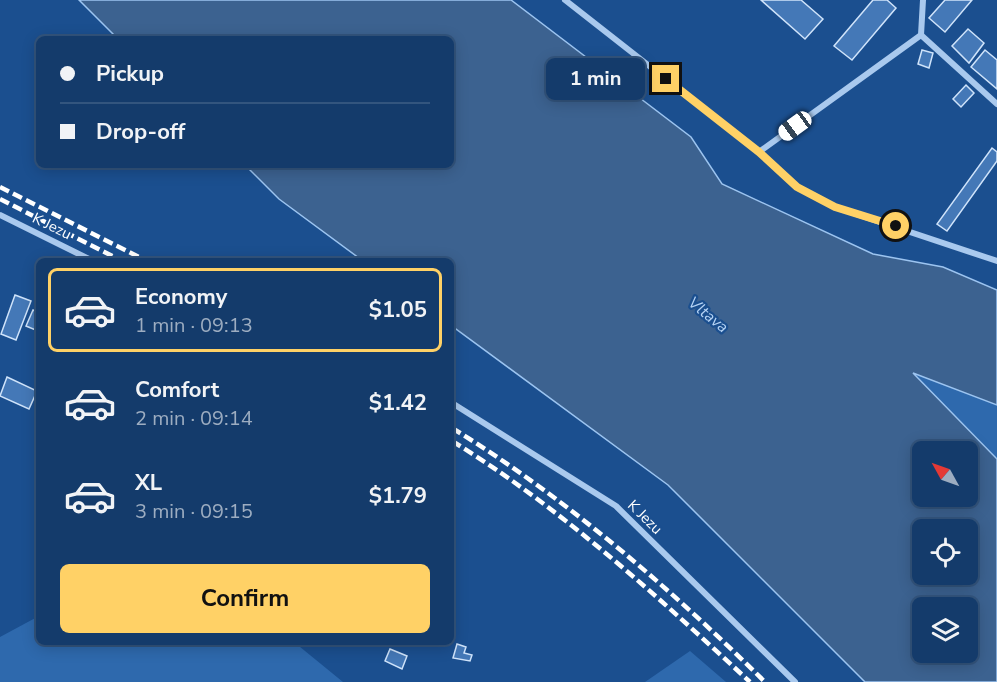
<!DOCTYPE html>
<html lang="en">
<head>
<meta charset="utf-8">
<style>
  :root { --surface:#143b6b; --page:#214673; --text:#f1f3f6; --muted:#9dadc1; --line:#33557e; --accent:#ffd166 }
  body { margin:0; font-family:"Nunito Sans",sans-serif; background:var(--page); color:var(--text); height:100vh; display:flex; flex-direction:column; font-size:22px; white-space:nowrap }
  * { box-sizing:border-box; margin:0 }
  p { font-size:20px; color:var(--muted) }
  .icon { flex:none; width:33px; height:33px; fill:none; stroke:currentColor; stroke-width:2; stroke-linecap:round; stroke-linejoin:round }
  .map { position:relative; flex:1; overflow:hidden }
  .side { position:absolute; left:36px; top:258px; width:418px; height:387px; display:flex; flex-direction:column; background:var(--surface); border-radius:9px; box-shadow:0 3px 15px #0003,0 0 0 2px var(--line) }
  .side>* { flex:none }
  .banner { position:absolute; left:36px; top:36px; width:418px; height:132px; border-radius:9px; box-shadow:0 3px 15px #0003,0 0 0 2px var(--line); display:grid; align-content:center; height:132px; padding:0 24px; background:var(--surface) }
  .needle { width:39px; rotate:310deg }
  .buttons { position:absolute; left:912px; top:441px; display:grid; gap:12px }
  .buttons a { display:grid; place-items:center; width:66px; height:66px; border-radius:9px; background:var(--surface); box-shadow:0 3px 15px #0003,0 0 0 2px var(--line); font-size:30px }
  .end { position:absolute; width:27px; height:27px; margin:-14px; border:8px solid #ffd166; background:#111; box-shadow:0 0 0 3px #111 }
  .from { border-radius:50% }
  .bubble { position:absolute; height:42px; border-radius:9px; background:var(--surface); box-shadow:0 3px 15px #0003,0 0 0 2px var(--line); font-size:20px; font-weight:700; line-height:42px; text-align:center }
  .car { position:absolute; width:18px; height:36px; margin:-18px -9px; border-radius:8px; box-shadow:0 0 4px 2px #0007; background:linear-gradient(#fff 24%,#345 0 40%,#fff 0 76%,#345 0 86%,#fff 0) }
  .banner b { display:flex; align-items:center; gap:21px; height:57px; font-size:22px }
  .banner b+b { border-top:2px solid var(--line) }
  .banner i { width:15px; height:15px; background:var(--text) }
  ul { padding:10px 0 0; list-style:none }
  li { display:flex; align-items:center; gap:18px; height:84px; margin:0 12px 9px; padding:0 12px; border:3px solid transparent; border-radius:9px }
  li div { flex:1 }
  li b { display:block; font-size:22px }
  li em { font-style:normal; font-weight:700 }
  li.current { border-color:var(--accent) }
  li>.icon { width:54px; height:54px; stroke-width:1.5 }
  .button { display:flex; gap:12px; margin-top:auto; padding:12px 24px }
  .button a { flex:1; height:69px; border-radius:9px; background:var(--accent); color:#111; font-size:24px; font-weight:700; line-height:69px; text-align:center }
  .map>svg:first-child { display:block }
</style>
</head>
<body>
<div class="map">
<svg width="997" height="682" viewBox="0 0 997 682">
  <rect width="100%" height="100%" fill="#1b4f8f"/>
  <g fill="#2e69ad">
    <polygon points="912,372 997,405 997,459"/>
    <polygon points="39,616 39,642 294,642 343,682 0,682 0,637"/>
    <polygon points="690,651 726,682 645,682"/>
  </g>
  <path fill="#3c6290" stroke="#9cc4f0" stroke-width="1.5" fill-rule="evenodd" d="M79,0H511L691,137L722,184L873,254L943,267L997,290V405L913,373L997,459V682H865L668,485L452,326V261H363L279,199L245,165H452V39H118ZM922,452H968V496H922ZM922,530H968V574H922ZM922,608H968V652H922Z"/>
  <g fill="#4478b7" stroke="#cfe3fa" stroke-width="1.5">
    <polygon points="761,0 801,0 823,19 805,39"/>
    <polygon points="873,0 887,0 896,8 852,60 834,46"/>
    <polygon points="945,0 972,0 945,32 929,18"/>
    <polygon points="968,29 984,43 969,63 952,46"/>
    <polygon points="922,50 933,53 929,68 918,64"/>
    <polygon points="985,50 997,60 997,89 971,67"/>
    <polygon points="966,85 974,93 961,107 953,99"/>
    <polygon points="992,148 997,152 997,161 947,231 937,224"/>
    <polygon points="15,295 31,301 16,340 1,334"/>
    <polygon points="33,310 39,313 38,331 26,326"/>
    <polygon points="7,377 37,391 29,409 0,396"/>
    <polygon points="457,644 466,647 464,653 472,655 470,661 453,658"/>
    <polygon points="390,649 407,656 402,669 385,661"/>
  </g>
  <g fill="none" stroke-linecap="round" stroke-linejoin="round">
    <g stroke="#a9c9ee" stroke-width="6">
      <polyline points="565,0 759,152 797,187 835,207 997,261"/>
      <polyline points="921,35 997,104"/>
      <polyline points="759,152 921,35 923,0"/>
      <polyline points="0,215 93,261"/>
      <polyline points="452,403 616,506 795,682"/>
    </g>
    <g stroke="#fff" stroke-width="4.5" stroke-dasharray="10 4.5" stroke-linecap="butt">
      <polyline points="0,187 147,261"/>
      <polyline points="0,199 122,261"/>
      <path d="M452,428C566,498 670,588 765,682"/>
      <path d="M452,441C561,508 656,595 750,682"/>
    </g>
  </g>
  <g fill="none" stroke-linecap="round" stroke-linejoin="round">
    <polyline stroke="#ffd166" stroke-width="8" points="666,79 759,152 797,187 835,207 896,226"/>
  </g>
  <g text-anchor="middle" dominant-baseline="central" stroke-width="4.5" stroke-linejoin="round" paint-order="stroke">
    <g font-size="15" fill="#fff" stroke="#1b4f8f">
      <text transform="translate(52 226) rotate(26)">K Jezu</text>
      <text transform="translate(645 517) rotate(44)">K Jezu</text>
    </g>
    <g font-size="16" font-style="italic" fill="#b5d3f5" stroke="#1b4f8f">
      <text transform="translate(708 315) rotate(39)">Vltava</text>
    </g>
  </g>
</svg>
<div class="buttons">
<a><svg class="needle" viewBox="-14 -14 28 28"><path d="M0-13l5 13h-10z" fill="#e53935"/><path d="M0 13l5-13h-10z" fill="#9dadc1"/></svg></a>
<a><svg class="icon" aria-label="locate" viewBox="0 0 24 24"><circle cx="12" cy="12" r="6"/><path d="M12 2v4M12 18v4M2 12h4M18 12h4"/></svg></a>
<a><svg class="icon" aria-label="layers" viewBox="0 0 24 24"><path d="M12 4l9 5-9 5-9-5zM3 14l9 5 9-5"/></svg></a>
</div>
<i class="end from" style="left:896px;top:226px"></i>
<i class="end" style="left:666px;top:79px"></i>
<div class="bubble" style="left:546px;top:58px;width:99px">1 min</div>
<i class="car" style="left:795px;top:126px;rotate:234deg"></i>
<div class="banner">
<b><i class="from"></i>Pickup</b>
<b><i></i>Drop-off</b>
</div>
<section class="side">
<ul>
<li class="current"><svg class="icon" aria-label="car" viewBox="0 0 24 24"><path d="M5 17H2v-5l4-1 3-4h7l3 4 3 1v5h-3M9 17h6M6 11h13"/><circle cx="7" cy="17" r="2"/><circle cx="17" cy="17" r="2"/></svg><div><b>Economy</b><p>1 min · 09:13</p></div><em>$1.05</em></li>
<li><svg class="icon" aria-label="car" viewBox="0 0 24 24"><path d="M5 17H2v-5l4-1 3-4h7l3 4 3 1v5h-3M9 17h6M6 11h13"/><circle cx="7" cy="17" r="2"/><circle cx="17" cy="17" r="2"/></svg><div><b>Comfort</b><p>2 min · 09:14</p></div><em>$1.42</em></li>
<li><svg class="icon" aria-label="car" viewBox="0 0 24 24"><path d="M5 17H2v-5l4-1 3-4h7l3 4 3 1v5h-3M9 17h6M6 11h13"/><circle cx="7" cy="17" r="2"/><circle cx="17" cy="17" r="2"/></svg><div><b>XL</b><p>3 min · 09:15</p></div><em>$1.79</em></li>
</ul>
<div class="button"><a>Confirm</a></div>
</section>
</div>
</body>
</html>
